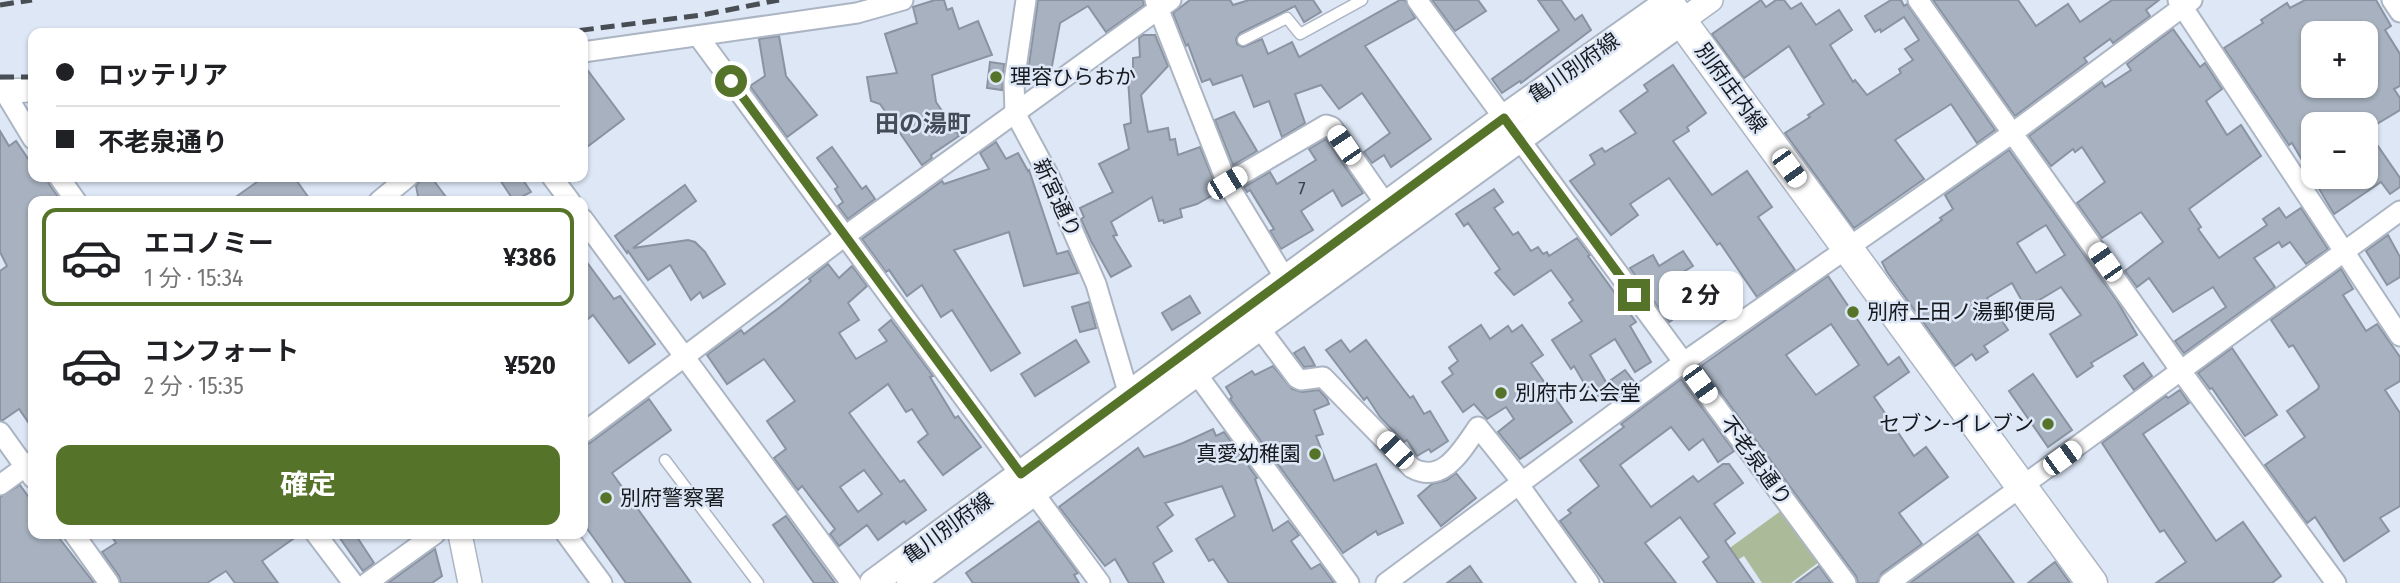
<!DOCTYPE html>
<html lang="ja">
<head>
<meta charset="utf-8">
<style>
  :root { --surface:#fff; --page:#f6f6f6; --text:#202124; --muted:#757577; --line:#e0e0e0; --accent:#55742a }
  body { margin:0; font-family:"Fira Sans Condensed","Noto Sans JP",sans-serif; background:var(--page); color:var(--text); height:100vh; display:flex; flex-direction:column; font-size:26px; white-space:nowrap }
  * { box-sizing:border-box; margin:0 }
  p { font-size:23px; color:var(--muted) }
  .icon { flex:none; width:38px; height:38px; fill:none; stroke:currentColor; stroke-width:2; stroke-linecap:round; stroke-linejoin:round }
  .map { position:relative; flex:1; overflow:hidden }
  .panel { position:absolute; left:28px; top:196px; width:560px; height:343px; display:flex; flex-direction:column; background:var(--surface); border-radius:14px; box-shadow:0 2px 5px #0004 }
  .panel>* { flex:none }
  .hud { position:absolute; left:28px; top:28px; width:560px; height:154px; border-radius:14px; box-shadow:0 2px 5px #0004; display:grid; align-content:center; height:154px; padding:0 28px; background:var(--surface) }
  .tools { position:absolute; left:2301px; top:21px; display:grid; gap:14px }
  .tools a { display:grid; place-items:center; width:77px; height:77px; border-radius:14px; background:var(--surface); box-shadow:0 2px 5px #0004; font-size:35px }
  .end { position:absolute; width:32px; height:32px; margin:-16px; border:9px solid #55742a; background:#fff; box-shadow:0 0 0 4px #fff }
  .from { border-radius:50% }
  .bubble { position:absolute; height:49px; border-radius:14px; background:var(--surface); box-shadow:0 2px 5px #0004; font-size:23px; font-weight:700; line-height:49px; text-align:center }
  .car { position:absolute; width:21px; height:42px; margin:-21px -10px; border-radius:9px; box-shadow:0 0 5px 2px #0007; background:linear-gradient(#fff 24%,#345 0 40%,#fff 0 76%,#345 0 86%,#fff 0) }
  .hud b { display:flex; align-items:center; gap:24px; height:66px; font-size:26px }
  .hud b+b { border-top:2px solid var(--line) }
  .hud i { width:18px; height:18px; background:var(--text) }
  ul { padding:12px 0 0; list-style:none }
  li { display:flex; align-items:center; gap:21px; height:98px; margin:0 14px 10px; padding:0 14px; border:4px solid transparent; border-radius:14px }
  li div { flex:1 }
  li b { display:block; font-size:26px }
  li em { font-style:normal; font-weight:700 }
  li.active { border-color:var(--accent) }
  li>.icon { width:63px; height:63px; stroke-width:1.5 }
  .button { display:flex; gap:14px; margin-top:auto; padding:14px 28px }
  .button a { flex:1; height:80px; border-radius:14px; background:var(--accent); color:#fff; font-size:28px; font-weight:700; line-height:80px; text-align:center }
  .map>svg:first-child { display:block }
</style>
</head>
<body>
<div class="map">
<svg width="2400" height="583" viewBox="0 0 2400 583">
  <rect width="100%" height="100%" fill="#dde7f6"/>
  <polygon fill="#abbb9a" points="1782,510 1819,562 1791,583 1762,583 1744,556 1728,566 1720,555"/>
  <g fill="#a7b1bf" stroke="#8a93a1" stroke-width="2" fill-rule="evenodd">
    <polygon points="935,0 944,0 947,10 952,8 959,29 978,21 992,55 932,75 936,102 959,136 931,155 932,158 922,165 880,104 871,101 867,77 897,73 885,34 917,23 913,7"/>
    <polygon points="1038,0 1143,0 1144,5 1106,32 1088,6 1060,23 1051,71 1026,86"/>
    <polygon points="1190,0 1230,0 1233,5 1249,0 1313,0 1321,12 1304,22 1295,6 1240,33 1236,39 1237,44 1243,47 1262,39 1268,54 1292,42 1299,57 1400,0 1405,0 1415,18 1365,46 1431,139 1391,167 1384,155 1372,163 1364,152 1390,133 1362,93 1339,109 1321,85 1295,94 1305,123 1282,137 1269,101 1254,107 1242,75 1213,85 1210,79 1202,82 1188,44 1186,46 1173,13"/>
    <polygon points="1432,0 1478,0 1486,11 1455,31"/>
    <polygon points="1538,0 1561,0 1575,20 1582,15 1591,30 1521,83 1520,81 1502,93 1492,79 1559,30"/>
    <polygon points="1761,0 1766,7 1776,0 1784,0 1791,9 1801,3 1816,25 1839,10 1852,30 1830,45 1853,82 1855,80 1867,95 1901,73 1899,69 1913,60 1905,49 1919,40 1904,17 1881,32 1880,29 1875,32 1865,16 1891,0 1901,0 1904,6 1907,4 1995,130 1977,143 1951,104 1895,140 1924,179 1854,228 1785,133 1810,117 1808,115 1824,104 1789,46 1744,78 1712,34"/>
    <polygon points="1933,0 2018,0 2036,26 2068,4 2080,22 2112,0 2159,0 2146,10 2150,16 2113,43 2110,39 2084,58 2087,62 2015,116"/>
    <path d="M2305,0H2376L2391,26L2385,30L2400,54V86L2394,89L2400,98V110L2367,130L2400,178V187L2390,194L2381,182L2334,214L2292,143L2289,145L2224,48L2263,23L2261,20L2287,3L2290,8ZM2314,33H2366V86H2314ZM2314,124H2366V177H2314Z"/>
    <polygon points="2173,29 2200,67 2205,63 2222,89 2206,101 2227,135 2241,125 2261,156 2189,209 2201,227 2198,229 2219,258 2267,225 2263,219 2279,208 2286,218 2301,208 2328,249 2306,264 2290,242 2282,247 2279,242 2254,258 2275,287 2184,353 2175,341 2226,307 2213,287 2173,312 2149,278 2137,287 2125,271 2163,242 2141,212 2102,238 2077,203 2105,182 2082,147 2075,152 2073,149 2051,166 2029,136 2102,82 2105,87 2131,70 2127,64"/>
    <polygon points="1143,35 1155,35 1168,66 1141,95 1148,132 1168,128 1170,140 1175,139 1178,155 1200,147 1218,192 1197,204 1180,209 1182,217 1164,223 1163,220 1159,221 1152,197 1111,222 1117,235 1113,236 1131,266 1111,277 1091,241 1081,219 1084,217 1080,208 1113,192 1099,164 1129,149 1124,125 1131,123 1128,79 1133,79 1133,58 1140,57 1139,38"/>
    <polygon points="779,36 786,76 817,115 787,137 750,86 765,76 759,39"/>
    <polygon points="990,62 1004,64 1002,90 987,88"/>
    <polygon points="583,64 624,119 583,150"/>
    <polygon points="1673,65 1706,113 1687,127 1689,131 1673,141 1712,195 1747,171 1772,207 1758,217 1795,270 1757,297 1720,243 1717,245 1669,178 1630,204 1638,215 1611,235 1570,181 1595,164 1590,155 1602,148 1605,152 1636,133 1620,111 1648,91 1644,85"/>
    <polygon points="1234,112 1257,151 1233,165 1215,120"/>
    <polygon points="0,131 9,146 16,141 33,166 33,177 47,177 49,184 61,201 33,201 33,429 19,409 3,420 0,420 0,271 7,266 0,252"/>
    <polygon points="1326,139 1363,193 1342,206 1333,190 1301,211 1313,230 1281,249 1270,231 1274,229 1250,190 1247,192 1244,187 1270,172 1277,184 1316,160 1309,149"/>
    <polygon points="996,142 1006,159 1018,153 1028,171 1029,170 1057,254 1068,251 1078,273 1024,286 1009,232 954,250 1020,353 991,371 952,310 941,317 922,285 907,296 889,270 886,272 862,239 942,181 944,184 989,169 980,153"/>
    <polygon points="832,147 862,189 866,186 875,199 848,219 838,206 843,202 835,189 838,187 817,158"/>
    <path d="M2009,150L2117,301L2137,335L2091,363L2093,366L2077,377L2050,334L2081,315L2061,287L2026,308L2012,283L1987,298L2008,330L1984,346L1988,352L1976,360L1972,354L1955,366L1887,272L1882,262L1942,220L1940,218L1953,209L1945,195ZM2046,225L2065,255L2036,273L2017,243Z"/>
    <polygon points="264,177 294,177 311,201 230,201"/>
    <polygon points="423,177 431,177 449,201 419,201 416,186"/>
    <polygon points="498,177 521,177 531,192 514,201"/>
    <polygon points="685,185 696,201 633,248 688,240 695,242 705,252 725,284 703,298 700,292 691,300 670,265 648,280 628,251 627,253 615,236"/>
    <polygon points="1494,189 1503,202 1494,208 1513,235 1518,232 1531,251 1538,247 1543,254 1547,252 1549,256 1577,238 1590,255 1588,256 1636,322 1630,326 1651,362 1635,372 1615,339 1590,355 1610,389 1598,396 1592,385 1587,388 1574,366 1571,369 1552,340 1582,321 1569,303 1573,300 1551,270 1514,295 1495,273 1500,269 1468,223 1464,226 1456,214"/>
    <polygon points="2388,235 2400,257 2400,277 2387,285 2366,251"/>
    <polygon points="1683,251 1693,266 1670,280 1689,308 1669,322 1630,268 1653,255 1659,266"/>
    <polygon points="583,257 614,299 620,296 655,344 629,363 593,315 583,323"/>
    <path d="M828,264L839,278L852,266L867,286L848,303L859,320L839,333L856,359L887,341L879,330L891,320L933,376L930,377L955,418L958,416L981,447L943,475L918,442L928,434L912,409L906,412L888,384L849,413L884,461L900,482L904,480L926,510L906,524L904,521L878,540L867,525L839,546L830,534L835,529L802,486L798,490L774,458L786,449L767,421L795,401L764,359L727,384L707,355L741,330L744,334L780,307L811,281L809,279ZM864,470L882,494L858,512L840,487Z"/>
    <polygon points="2341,269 2353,289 2343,295 2366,331 2377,324 2400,357 2400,381 2385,390 2400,413 2400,506 2380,518 2389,531 2344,561 2315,517 2307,523 2265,465 2305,437 2287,411 2318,389 2319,386 2293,345 2289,347 2271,320"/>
    <path d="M1828,276L1888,365L1899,357L1909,372L1874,397L1914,456L1926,447L1948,477L1899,513L1922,544L1882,573L1877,583H1858L1856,576L1701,366ZM1831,324L1859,365L1816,395L1786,355Z"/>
    <polygon points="1190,296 1200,313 1172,330 1162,313"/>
    <polygon points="1089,302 1096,328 1080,332 1072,307"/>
    <polygon points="1481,325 1490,339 1508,326 1512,332 1522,325 1543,355 1531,363 1572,422 1520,459 1498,432 1514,419 1506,407 1487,419 1474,404 1463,412 1442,382 1453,374 1449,368 1458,361 1449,347"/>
    <polygon points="1076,340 1089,362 1035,396 1021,374"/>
    <polygon points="1341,340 1350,352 1366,340 1410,398 1413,396 1424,414 1430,411 1448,441 1431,452 1429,449 1417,456 1407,440 1404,442 1380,417 1367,397 1364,400 1326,350"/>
    <polygon points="1304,347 1312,360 1315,366 1304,367 1294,353"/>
    <polygon points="2232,348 2277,415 2245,436 2212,388 2210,389 2198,373"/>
    <polygon points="2143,363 2152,376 2134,390 2124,376"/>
    <polygon points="1273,366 1292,389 1302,392 1319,390 1327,399 1329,404 1314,410 1323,434 1316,436 1334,481 1376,464 1403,523 1378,535 1376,531 1343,553 1230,399 1232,397 1226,387 1252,371 1255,375"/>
    <polygon points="1625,370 1635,383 1620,394 1611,380"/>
    <polygon points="2033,374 2072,430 2048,447 2009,391"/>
    <polygon points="1681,379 1734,451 1718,462 1703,439 1689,450 1671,427 1620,465 1651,507 1693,476 1698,482 1723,464 1729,464 1743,483 1714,504 1735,533 1725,541 1754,583 1718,583 1703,562 1709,557 1680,517 1645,543 1676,583 1605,583 1560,521 1571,513 1568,510 1599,486 1580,460 1624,427 1621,424"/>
    <polygon points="2180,390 2189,403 2143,434 2216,541 2243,522 2281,576 2272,583 2156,583 2186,562 2164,530 2160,532 2102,443 2166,396 2168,398"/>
    <polygon points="649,399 671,430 612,473 691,583 626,583 583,523 583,445 590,443"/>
    <polygon points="1213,429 1216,436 1224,432 1257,478 1255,479 1273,531 1288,521 1299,535 1291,541 1311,569 1320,564 1334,583 1229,583 1213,559 1209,561 1196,539 1235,516 1222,486 1165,503 1173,515 1157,527 1172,551 1153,563 1164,583 1129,583 1115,559 1105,566 1059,507 1138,448 1144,457 1183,443"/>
    <polygon points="1456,473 1476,498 1441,526 1418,496 1432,484 1447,480"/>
    <polygon points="20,485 33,503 33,534 56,534 94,583 0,583 0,497"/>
    <polygon points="786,516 810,549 835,583 814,583 773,525"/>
    <polygon points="1039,521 1078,573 1074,575 1079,583 973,583 966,573"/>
    <polygon points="110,534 300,534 262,561 278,583 235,583 226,571 207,583 121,583 119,576 102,552 116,543"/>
    <polygon points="337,534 355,534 374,563 363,571"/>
    <polygon points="1978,534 2014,583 1910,583"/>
    <polygon points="435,549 442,576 432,583 388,583"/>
    <polygon points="2055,562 2070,583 2028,583"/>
    <polygon points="1470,566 1482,583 1447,583"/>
    <polygon points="1819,566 1831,583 1796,583"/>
  </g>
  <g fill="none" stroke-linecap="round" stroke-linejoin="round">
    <g stroke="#acb5c3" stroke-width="13">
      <g id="service">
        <polyline points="1243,40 1287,18 1300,34 1362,0"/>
        <polyline points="665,460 758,583"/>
      </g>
    </g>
    <g stroke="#acb5c3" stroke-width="23">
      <g id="minor">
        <polyline points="1026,0 1014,82 1015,113 1050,178 1096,284 1129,395"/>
        <polyline points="1155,0 1227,183 1286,280"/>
        <polyline points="1417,0 1846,583"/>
        <polyline points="1918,0 2181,371 2336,583"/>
        <polyline points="2178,0 2400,336"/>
        <polyline points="2392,0 2400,12"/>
        <polyline points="698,36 1100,583"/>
        <polyline points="583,52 857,13 903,0"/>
        <polyline points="4,91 33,139"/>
        <polyline points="59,177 76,201"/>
        <polyline points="552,177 570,201"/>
        <polyline points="1227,183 1326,125 1332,127 1387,206"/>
        <polyline points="379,201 408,177"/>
        <polyline points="583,219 851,583"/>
        <path d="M1252,318L1297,378L1301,380L1323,377L1412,468C1443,485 1462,450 1478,427L1522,482"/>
        <polyline points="1188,362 1349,583"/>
        <polyline points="0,432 33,478"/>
        <polyline points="583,433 845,236 1171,0"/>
        <polyline points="0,485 33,461"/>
        <polyline points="1519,485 1589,583"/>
        <polyline points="74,534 109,583"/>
        <polyline points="316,534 353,583"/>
        <polyline points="566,534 602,583"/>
        <polyline points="367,583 435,534"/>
        <polyline points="1386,583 1684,362 2014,132 2192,0"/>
        <polyline points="1889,583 2400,211"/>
      </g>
    </g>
    <g stroke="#acb5c3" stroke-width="26">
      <g id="tertiary">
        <polyline points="1682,21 1711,0"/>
        <polyline points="0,91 33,90"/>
        <polyline points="460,534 470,583"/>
      </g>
    </g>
    <g stroke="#acb5c3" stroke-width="30">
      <g id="secondary">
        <polyline points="873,583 1504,118 1668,2"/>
        <polyline points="910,583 1196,373 1682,21"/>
      </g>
    </g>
    <g stroke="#acb5c3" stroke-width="33">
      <polyline id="primary" points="1666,0 2092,583"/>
    </g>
    <use href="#service" stroke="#fff" stroke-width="10"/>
    <use href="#minor" stroke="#fff" stroke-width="19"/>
    <use href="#tertiary" stroke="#fff" stroke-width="23"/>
    <use href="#secondary" stroke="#fff" stroke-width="26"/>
    <use href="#primary" stroke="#fff" stroke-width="30"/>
    <g stroke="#494e55" stroke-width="5" stroke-dasharray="14 7" stroke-linecap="butt">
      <polyline points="0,5 32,0"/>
      <polyline points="559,33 702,15 779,0"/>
      <polyline points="0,77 33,77"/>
    </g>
  </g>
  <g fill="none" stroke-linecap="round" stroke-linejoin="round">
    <polyline stroke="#55742a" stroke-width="9" points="731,81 1021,474 1504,118 1634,295"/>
  </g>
  <g fill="#55742a" stroke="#dde7f6" stroke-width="2.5">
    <circle cx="996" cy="77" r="7"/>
    <circle cx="1853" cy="312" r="7"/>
    <circle cx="1501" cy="393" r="7"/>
    <circle cx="2048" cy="424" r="7"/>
    <circle cx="1315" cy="454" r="7"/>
    <circle cx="606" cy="498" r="7"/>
  </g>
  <g text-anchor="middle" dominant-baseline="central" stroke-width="5" stroke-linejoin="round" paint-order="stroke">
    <g font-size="18" fill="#3a3f46">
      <text x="1302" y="189">7</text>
    </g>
    <g font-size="21" fill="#16191e" stroke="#dde7f6">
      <text transform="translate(1574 68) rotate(-35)">亀川別府線</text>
      <text transform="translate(1731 88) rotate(54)">別府庄内線</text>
      <text transform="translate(1057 198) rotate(65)">新宮通り</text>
      <text transform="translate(1756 461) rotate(54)">不老泉通り</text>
      <text transform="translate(948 528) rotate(-36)">亀川別府線</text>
    </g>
    <g font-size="21" fill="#16191e" stroke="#dde7f6" text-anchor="start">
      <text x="1010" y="77">理容ひらおか</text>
      <text x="1867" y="312">別府上田ノ湯郵便局</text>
      <text x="1515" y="393">別府市公会堂</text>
      <text x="2034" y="424" text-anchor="end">セブン-イレブン</text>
      <text x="1301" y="454" text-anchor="end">真愛幼稚園</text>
      <text x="620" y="498">別府警察署</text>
    </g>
    <g font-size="24" font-weight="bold" fill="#444c58" stroke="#dde7f6">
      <text x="923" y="124">田の湯町</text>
    </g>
  </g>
</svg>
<div class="tools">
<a>+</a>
<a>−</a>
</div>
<i class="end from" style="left:731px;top:81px"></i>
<i class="end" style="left:1634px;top:295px"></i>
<div class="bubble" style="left:1659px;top:271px;width:84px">2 分</div>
<i class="car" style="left:1344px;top:145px;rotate:326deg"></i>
<i class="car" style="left:1789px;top:168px;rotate:144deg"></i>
<i class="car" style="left:1227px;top:183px;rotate:59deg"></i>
<i class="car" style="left:2105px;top:262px;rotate:325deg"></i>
<i class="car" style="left:1700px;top:384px;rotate:144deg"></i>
<i class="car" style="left:1395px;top:450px;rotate:316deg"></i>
<i class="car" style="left:2062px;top:458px;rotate:54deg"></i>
<div class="hud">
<b><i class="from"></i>ロッテリア</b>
<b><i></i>不老泉通り</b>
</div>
<section class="panel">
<ul>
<li class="active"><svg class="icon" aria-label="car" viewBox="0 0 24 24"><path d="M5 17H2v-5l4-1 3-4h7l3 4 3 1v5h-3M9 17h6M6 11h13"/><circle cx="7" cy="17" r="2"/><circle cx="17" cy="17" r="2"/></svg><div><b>エコノミー</b><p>1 分 · 15:34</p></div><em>¥386</em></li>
<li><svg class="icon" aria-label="car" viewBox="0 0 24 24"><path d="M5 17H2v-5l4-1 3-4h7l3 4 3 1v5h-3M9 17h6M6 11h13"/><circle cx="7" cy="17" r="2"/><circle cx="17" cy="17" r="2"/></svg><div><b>コンフォート</b><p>2 分 · 15:35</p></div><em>¥520</em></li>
</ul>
<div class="button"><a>確定</a></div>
</section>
</div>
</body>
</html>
